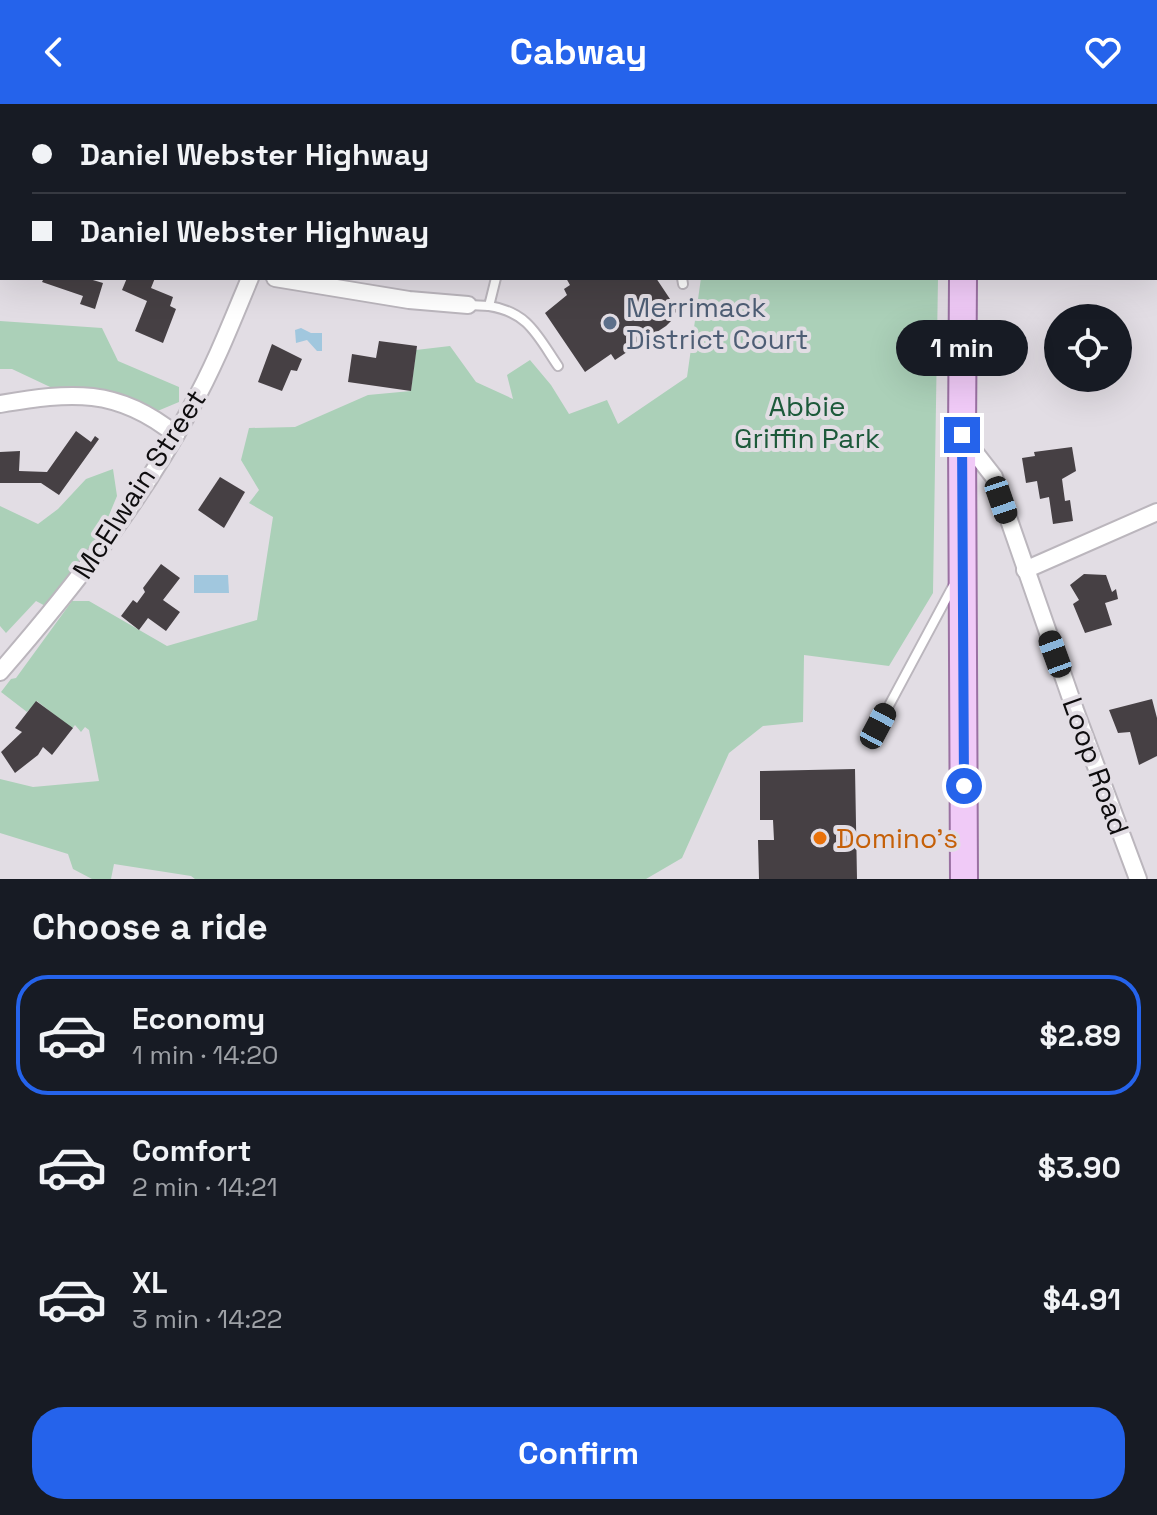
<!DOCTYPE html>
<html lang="en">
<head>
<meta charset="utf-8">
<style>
  :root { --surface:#171b24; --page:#20242c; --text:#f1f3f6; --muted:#9ea1a6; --line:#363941; --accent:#2563eb }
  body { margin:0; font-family:"Space Grotesk",sans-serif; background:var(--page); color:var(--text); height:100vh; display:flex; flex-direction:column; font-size:30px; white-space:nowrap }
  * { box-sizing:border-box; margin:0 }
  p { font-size:26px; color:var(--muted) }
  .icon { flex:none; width:44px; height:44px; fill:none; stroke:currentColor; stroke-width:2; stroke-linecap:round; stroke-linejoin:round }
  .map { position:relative; height:775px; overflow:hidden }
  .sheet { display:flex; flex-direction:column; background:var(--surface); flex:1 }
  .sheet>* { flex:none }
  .guide { position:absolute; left:0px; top:0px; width:1158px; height:176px; box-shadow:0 8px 32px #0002; display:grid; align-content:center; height:176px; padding:0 32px; background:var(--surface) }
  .fabs { position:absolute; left:1044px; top:200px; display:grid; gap:16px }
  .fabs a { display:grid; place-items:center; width:88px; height:88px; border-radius:50%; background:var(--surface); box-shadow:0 8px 32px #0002; font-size:40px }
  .end { position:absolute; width:36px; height:36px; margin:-18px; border:10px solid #2563eb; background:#fff; box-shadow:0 0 0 4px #fff }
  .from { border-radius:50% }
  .bubble { position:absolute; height:56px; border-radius:28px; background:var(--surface); box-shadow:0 8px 32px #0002; font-size:26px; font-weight:700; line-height:56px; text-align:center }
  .car { position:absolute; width:24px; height:48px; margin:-24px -12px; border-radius:10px; box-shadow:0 0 6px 2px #0007; background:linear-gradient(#222 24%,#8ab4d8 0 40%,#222 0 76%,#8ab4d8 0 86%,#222 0) }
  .guide b { display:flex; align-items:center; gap:28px; height:76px; font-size:30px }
  .guide b+b { border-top:2px solid var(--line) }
  .guide i { width:20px; height:20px; background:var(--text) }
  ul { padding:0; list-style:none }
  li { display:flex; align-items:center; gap:24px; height:120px; margin:0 16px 12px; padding:0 16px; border:4px solid transparent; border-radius:32px }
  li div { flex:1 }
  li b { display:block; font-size:30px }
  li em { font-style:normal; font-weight:700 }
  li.on { border-color:var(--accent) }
  li>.icon { width:72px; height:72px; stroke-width:1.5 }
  h2 { padding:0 32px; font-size:36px; line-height:96px }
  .cta { display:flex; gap:16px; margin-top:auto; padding:16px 32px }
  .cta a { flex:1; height:92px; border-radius:32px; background:var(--accent); color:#fff; font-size:32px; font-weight:700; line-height:92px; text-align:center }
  header { display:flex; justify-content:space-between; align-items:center; height:104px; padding:0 32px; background:var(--accent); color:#fff; font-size:36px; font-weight:700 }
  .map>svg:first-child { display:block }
</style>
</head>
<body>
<header><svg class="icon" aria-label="back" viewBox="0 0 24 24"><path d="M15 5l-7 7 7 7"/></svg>Cabway<svg class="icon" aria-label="heart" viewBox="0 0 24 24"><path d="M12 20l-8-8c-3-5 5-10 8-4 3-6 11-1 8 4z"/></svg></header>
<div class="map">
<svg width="1157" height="775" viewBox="0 0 1157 775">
  <rect width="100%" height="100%" fill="#e2dde4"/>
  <g fill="#abd0b8">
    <polygon points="701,174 938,174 933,489 889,562 804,551 803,618 763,622 729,649 682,754 646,775 195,775 191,772 114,760 111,775 92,775 73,765 68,750 0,729 0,675 33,683 99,677 89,626 85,623 81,628 75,621 72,625 37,597 27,608 1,588 11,575 16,574 72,497 89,497 167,542 257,516 273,413 249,399 259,386 241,356 249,324 295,323 368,291 411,287 416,246 450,242 476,278 513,295 507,271 530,256 551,281 569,310 607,296 618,320 687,273"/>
    <polygon points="0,217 102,224 118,257 179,283 179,298 148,311 65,290 12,265 0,265"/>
    <polygon points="113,365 117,392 86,466 53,506 36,497 6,529 0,522 0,402 38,420 58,405 86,375"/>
  </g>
  <g fill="#a1c7de">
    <polygon points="301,224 311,229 322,229 322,247 317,247 307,236 296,239 295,226"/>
    <polygon points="194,471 228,471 229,489 194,489"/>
  </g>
  <g fill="#464044">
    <polygon points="44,174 86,174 103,179 95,205 80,200 83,192 42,178"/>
    <polygon points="127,174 155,174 151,184 173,193 170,202 176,205 163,239 135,227 147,197 122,186"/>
    <polygon points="566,174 656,174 678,207 673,210 672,216 666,222 615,256 611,250 585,268 545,209 567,191 564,185 570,181"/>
    <polygon points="379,237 417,242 411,287 348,278 352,250 376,254"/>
    <polygon points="272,240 302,255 297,267 291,266 282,287 258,278"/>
    <polygon points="76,327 91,338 95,332 99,335 59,391 41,379 0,379 0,348 20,347 19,367 47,368"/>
    <polygon points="1072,343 1076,367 1062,375 1065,397 1070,396 1073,417 1053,420 1049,393 1040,395 1037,377 1026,379 1022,354 1035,352 1034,348"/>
    <polygon points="220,373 245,388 224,424 198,406"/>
    <polygon points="161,460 180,474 163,496 180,508 166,527 148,514 139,526 121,512 133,496 137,499 145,488 143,484"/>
    <polygon points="1084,470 1106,471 1112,488 1116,485 1118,495 1105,499 1112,521 1085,529 1073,500 1079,496 1070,481"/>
    <polygon points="1152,595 1157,614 1157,652 1139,661 1130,628 1118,629 1109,606"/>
    <polygon points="36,597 73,624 52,651 43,643 38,651 15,669 1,648 22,628 15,624"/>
    <polygon points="855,665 857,775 759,775 758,736 774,736 773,716 760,716 760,667"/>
  </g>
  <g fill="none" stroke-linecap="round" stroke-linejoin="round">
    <g stroke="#bbb6bd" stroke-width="12">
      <g id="lane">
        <polyline points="487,2 487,0"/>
        <polyline points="590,2 590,0"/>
        <polyline points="700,2 700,0"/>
        <polyline points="850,2 850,0"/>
        <polyline points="682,174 683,180"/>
        <polyline points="469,201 489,202 496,174"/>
        <path d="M489,202C528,208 537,231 558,262"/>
        <polyline points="878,622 953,482"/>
      </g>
    </g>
    <g stroke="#bbb6bd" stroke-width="20">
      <g id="street">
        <polyline points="311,2 312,0"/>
        <polyline points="0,89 2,90"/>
        <polyline points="275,174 409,196 468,201"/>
        <path d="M0,300C71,288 117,283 176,331"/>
        <polyline points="962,332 994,373 1075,606 1138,775"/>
        <polyline points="1025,466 1157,408"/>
        <path d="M0,568C72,485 140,399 192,302C215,261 232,217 250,174"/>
      </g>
    </g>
    <g stroke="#9a70a2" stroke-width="30">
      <g id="primary">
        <polyline points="965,0 965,2"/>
        <polyline points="963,174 962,331 964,775"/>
      </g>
    </g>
    <use href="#lane" stroke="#fff" stroke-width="8"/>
    <use href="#street" stroke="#fff" stroke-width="16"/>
    <use href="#primary" stroke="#f0caf7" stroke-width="26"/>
  </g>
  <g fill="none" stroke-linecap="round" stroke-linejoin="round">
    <polyline stroke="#2563eb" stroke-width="10" points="962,331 964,682"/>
  </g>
  <circle fill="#5c6f8a" stroke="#e2dde4" stroke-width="3" cx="610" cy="219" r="8"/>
  <circle fill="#e8710a" stroke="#e2dde4" stroke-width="3" cx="820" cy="734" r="8"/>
  <g text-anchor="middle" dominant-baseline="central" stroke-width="8" stroke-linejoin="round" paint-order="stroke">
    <g font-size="28" fill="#4e5e75" stroke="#e2dde4" text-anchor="start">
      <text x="626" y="203">Merrimack<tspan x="626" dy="32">District Court</tspan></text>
    </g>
    <g font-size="28" fill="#1d5a3b" stroke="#e2dde4">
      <text x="807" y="302">Abbie<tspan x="807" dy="32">Griffin Park</tspan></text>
    </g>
    <g font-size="28" fill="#0e0c0e" stroke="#e2dde4">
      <text transform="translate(139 380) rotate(-57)">McElwain Street</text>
      <text transform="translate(1096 662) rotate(70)">Loop Road</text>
    </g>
    <g font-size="28" fill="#c56008" stroke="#e2dde4" text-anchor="start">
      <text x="836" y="734">Domino's</text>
    </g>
  </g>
</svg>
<div class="fabs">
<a><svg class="icon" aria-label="locate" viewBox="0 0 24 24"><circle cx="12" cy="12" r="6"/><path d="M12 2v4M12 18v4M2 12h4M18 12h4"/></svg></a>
</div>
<i class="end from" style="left:964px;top:682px"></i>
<i class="end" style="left:962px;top:331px"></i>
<div class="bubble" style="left:896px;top:216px;width:132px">1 min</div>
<i class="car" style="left:1001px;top:396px;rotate:161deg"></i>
<i class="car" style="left:1055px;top:550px;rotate:340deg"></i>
<i class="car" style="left:878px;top:622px;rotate:28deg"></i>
<div class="guide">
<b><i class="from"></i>Daniel Webster Highway</b>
<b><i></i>Daniel Webster Highway</b>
</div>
</div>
<section class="sheet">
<h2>Choose a ride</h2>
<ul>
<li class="on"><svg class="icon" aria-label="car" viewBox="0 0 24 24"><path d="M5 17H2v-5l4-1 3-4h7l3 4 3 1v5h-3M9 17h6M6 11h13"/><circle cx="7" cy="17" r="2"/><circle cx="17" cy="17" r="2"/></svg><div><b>Economy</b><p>1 min · 14:20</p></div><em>$2.89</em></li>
<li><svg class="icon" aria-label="car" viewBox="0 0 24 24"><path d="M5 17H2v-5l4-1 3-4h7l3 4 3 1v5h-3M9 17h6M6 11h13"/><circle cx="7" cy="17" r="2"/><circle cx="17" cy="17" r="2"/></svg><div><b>Comfort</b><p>2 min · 14:21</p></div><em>$3.90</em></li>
<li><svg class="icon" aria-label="car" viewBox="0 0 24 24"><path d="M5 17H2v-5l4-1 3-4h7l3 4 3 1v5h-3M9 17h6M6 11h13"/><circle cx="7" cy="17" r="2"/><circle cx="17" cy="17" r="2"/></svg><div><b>XL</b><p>3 min · 14:22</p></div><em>$4.91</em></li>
</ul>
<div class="cta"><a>Confirm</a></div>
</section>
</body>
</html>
